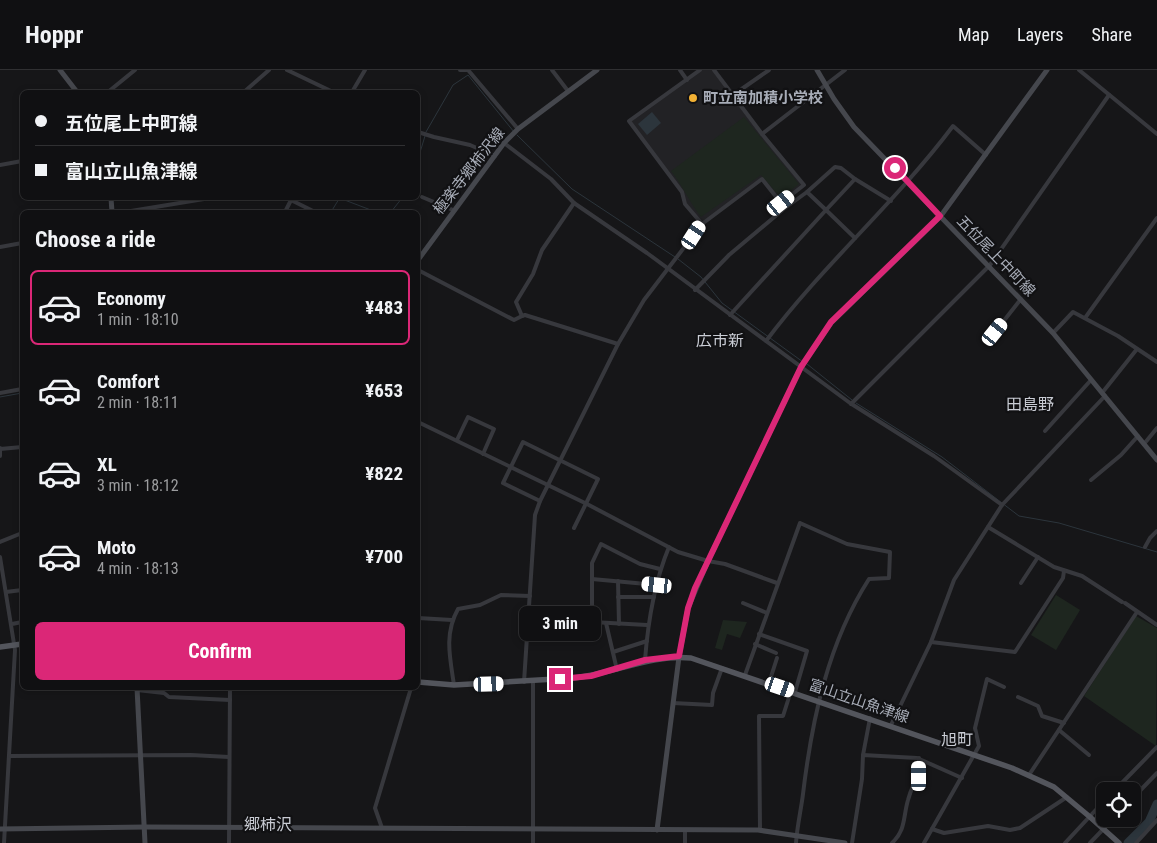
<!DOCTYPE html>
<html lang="en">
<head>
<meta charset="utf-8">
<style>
  :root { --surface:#101012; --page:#19191b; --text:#f1f3f6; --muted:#9c9d9f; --line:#303032; --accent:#db2777 }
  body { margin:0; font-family:"Roboto Condensed","Noto Sans JP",sans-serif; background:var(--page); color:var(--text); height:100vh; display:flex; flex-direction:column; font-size:19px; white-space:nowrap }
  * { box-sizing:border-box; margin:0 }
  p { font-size:16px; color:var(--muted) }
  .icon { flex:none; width:28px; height:28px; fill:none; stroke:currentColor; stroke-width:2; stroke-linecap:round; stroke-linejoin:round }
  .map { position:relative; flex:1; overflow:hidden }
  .side { position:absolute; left:20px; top:140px; width:400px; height:480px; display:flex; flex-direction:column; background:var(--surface); border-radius:8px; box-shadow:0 2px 8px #0003,0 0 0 1px var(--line) }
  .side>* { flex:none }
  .hud { position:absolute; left:20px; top:20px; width:400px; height:110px; border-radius:8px; box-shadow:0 2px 8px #0003,0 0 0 1px var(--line); display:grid; align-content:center; height:110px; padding:0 15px; background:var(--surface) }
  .tools { position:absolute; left:1096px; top:712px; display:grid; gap:10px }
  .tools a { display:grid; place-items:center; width:45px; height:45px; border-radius:8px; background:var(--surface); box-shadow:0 2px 8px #0003,0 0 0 1px var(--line); font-size:25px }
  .end { position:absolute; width:22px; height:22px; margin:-11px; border:6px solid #db2777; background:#fff; box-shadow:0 0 0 2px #fff }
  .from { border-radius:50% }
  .bubble { position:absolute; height:35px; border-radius:8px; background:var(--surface); box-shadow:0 2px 8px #0003,0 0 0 1px var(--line); font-size:16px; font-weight:700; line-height:35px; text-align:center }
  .car { position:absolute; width:15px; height:30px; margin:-15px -8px; border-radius:6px; box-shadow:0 0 4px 1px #0007; background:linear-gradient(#fff 24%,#345 0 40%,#fff 0 76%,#345 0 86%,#fff 0) }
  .hud b { display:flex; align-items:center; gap:18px; height:48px; font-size:19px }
  .hud b+b { border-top:1px solid var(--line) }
  .hud i { width:12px; height:12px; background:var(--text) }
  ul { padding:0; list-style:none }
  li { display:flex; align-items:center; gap:15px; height:75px; margin:0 10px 8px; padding:0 5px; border:2px solid transparent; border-radius:8px }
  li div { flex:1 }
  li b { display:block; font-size:19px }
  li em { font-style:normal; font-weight:700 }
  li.on { border-color:var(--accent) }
  li>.icon { width:45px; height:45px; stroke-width:1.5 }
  h2 { padding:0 15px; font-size:22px; line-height:60px }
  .primary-button { display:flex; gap:10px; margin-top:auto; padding:10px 15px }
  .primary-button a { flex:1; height:58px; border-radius:8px; background:var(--accent); color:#fff; font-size:20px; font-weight:700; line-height:58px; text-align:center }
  header { display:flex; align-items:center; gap:30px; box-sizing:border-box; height:70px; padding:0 25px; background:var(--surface); border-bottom:1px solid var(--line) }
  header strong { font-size:24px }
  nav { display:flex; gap:28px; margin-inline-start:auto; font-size:18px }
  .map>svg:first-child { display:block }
</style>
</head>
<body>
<header>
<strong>Hoppr</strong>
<nav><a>Map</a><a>Layers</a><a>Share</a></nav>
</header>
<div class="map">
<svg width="1157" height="773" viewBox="0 0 1157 773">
  <rect width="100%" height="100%" fill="#161618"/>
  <polygon fill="#222225" points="699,0 714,0 804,115 781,133 761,110 702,154 685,134 682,122 629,51"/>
  <g fill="#1e261f">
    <path d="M744,47L799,114L781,128L761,105L701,147C689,132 683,116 671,101Z"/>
    <polygon points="1056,525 1080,540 1056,580 1031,565"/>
    <polygon points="1136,546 1157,558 1156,676 1084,626"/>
    <polygon points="723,550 747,552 740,568 727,564 722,580 715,578"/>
  </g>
  <polygon fill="#2c353c" points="652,42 661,53 647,65 638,54"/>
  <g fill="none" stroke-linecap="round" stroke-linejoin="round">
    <g stroke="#2c353c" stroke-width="1">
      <polyline points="426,62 453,15 468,5 514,62"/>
      <polyline points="517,65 572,119 675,187"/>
      <polyline points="418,89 425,66"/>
      <polyline points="331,142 339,129 342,129 376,142"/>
      <polyline points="391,142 402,128"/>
      <polyline points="678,189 701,207 722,233 803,292"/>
      <polyline points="807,294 852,330"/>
      <polyline points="0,327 22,323"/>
      <polyline points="856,333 942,387 1019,446 1059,453 1157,482"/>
    </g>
    <polyline stroke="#2c353c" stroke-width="9" points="1128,773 1149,752 1157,734"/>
    <g stroke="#37383d" stroke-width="4">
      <polyline points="287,0 333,22"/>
      <polyline points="460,0 467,0"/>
      <polyline points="468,0 518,59"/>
      <polyline points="552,0 568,21"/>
      <polyline points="680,0 687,10"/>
      <polyline points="700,0 629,51 682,122 685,134 702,154"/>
      <polyline points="1079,0 1157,64"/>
      <polyline points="108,22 135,0"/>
      <polyline points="244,22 269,0"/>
      <polyline points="352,22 365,0"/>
      <polyline points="733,25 769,0"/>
      <polyline points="418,62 434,67 470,75 495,86"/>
      <polyline points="762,64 845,0"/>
      <polyline points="504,73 551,109 574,133 647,183 850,333 934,386 1002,435"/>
      <polyline points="0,95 22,91"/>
      <polygon points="835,97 841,98 855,109 826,140 807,122"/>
      <polyline points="855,109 891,131"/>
      <polyline points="422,127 453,140"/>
      <polyline points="291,130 315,142"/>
      <polyline points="574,133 542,180 533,204 516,232 522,246 525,245 618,274"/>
      <polyline points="783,137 785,138 807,122"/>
      <polyline points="125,142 210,128"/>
      <polyline points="285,142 291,130"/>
      <polyline points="0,177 22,173"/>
      <polyline points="418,200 514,250 522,246"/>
      <polyline points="695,220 729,185 785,138"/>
      <polyline points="730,245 826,140 855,168"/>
      <polyline points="1085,248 1157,148"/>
      <polyline points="995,262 1021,229"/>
      <polyline points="1053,263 1073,242 1118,266 1157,292"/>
      <path d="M766,271C823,195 896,132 953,56L986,85"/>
      <polyline points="0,323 22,319"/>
      <polyline points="1102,323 1137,279"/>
      <polyline points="851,334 990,195 1109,25"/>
      <polyline points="418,352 587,434 678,482 708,491 725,494 777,513"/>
      <polyline points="1045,361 1091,310"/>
      <polyline points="457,370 468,347 494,359 483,384"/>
      <polyline points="1144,374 1157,358"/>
      <polyline points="0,378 0,386"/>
      <polyline points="0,379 22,377"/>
      <polyline points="1091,410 1121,385 1138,366"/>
      <polyline points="540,431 503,413 523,372 598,409 574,458"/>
      <polyline points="988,457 1054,497 1082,506 1122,532"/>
      <polyline points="0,472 22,463"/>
      <polyline points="1145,477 1150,468 1157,461"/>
      <polyline points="0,487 15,580 4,773"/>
      <polyline points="592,509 657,515"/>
      <polyline points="618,511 619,554"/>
      <polyline points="1021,513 1038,487"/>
      <polyline points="6,522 22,520"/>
      <polyline points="618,527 654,527"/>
      <polyline points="743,533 767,543"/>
      <polyline points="1125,533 1157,555"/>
      <polyline points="418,548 452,550"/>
      <polyline points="606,553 617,600"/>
      <polyline points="12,554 22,552"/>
      <polyline points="647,555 592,552 592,493 601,474 640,494 660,499"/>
      <polyline points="759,564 807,581 795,622"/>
      <polyline points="931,572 1015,582 1063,508 1064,501"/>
      <polyline points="755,574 776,583"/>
      <polyline points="613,582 647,571"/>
      <path d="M645,590C648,551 654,513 669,477"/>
      <path d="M745,605L800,453L847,474L890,482L889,508L869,509C828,573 812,649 803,724C801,740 797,757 796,773"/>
      <polyline points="524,612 535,445 540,431 618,274 644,230 702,154 762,109 781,133 804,115 762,64 714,0"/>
      <polyline points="769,613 777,588"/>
      <path d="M454,615C450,588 444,564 458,539L480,535L501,525L530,526"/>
      <polyline points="137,620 164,623 169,627 230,630"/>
      <polyline points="1018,627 1038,636 1042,646 1064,653"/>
      <polyline points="673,633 712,635 713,623 722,598"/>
      <polyline points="891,655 931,572 954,510 1002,435 1105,326"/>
      <polyline points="1059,660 1089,685"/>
      <polyline points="863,685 870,648"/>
      <polyline points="10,686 191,685 229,687"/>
      <polyline points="1029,705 1137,542"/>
      <polyline points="1114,721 1157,677"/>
      <polyline points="1132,729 1157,703"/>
      <polyline points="382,758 375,738 411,618"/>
      <polyline points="932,759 944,763 988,756 1010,760 1020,758 1067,727"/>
      <polyline points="760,760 759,646 783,646 791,621"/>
      <polyline points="229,773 230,618"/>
      <polyline points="533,773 533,611"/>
      <polyline points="685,773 685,760"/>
      <polyline points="852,773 862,709 863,685 917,688 962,708"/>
      <path d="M892,773C906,760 903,747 908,730C913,711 919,711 919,688"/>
      <polyline points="924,773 979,676 975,658 987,609 1004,617"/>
      <polyline points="1065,773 1105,730"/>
      <polyline points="1090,773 1113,749"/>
      <polyline points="1136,773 1157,750"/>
    </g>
    <g stroke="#45474d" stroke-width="5">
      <polyline points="60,0 77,22"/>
      <polyline points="817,0 834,29 854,57 1053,263 1157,390"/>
      <polyline points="111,128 112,142"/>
      <polyline points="418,190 504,73 518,59 597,0"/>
      <polyline points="137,618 145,773"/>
      <polyline points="0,759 145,757 758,760 845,773"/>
      <polyline points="657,760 679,587 688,538 708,491 801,297 831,253 940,147 1047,0"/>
    </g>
    <g stroke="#53555c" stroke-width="5.5">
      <polyline points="0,577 22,574"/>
      <path d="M418,612L454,615L573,608C614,604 650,584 691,588L1012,698L1054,717L1090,747"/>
    </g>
    <polyline stroke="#53555c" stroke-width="5.5" points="1090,747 1119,773"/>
  </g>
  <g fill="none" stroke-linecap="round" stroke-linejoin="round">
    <polyline stroke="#db2777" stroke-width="6" points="560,609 591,606 645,590 679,586 688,538 695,518 801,297 831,252 940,146 895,98"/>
  </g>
  <circle fill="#f2b134" stroke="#111113" stroke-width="2" cx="693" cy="28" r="5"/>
  <g text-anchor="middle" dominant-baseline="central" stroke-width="4.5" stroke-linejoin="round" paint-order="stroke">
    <g font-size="15" font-weight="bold" fill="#a8adb8" stroke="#111113" text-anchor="start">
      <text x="703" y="28">町立南加積小学校</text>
    </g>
    <g font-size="15" fill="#a8adb8" stroke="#111113">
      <text transform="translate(469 101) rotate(-52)">極楽寺郷柿沢線</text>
      <text transform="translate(996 186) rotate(46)">五位尾上中町線</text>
      <text transform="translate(859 631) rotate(19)">富山立山魚津線</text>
    </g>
    <g font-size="16" fill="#c9ccd4" stroke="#111113">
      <text x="720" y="270">広市新</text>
      <text x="1030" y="334">田島野</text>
      <text x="957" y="669">旭町</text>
      <text x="268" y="754">郷柿沢</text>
    </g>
  </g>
</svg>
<div class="tools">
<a><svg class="icon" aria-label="locate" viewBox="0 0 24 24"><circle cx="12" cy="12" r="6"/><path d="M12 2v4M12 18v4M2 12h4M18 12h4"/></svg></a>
</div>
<i class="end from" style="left:895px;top:98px"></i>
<i class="end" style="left:560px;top:609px"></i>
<div class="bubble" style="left:519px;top:536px;width:82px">3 min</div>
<i class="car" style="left:781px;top:133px;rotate:51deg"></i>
<i class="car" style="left:694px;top:165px;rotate:33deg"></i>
<i class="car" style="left:995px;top:262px;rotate:39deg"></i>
<i class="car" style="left:657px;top:515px;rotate:276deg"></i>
<i class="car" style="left:489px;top:614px;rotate:88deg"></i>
<i class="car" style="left:780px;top:617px;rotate:109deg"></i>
<i class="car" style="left:919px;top:706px;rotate:0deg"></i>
<div class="hud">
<b><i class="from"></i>五位尾上中町線</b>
<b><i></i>富山立山魚津線</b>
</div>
<section class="side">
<h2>Choose a ride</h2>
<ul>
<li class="on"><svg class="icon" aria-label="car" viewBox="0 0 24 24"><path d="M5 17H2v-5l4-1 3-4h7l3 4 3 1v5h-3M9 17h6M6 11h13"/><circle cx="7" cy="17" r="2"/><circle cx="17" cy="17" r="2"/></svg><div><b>Economy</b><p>1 min · 18:10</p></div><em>¥483</em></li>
<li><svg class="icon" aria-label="car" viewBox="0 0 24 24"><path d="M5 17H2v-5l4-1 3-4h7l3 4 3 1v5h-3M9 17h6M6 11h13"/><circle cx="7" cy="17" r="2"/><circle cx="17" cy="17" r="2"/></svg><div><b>Comfort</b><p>2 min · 18:11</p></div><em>¥653</em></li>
<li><svg class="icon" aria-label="car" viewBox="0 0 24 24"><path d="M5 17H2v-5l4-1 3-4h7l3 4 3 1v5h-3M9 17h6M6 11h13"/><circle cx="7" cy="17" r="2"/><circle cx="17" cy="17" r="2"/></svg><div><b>XL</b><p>3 min · 18:12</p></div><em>¥822</em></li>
<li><svg class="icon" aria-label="car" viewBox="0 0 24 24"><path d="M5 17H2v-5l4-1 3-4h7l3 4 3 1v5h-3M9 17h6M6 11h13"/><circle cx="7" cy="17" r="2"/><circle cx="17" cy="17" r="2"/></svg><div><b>Moto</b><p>4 min · 18:13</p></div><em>¥700</em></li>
</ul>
<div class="primary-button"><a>Confirm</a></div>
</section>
</div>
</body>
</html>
